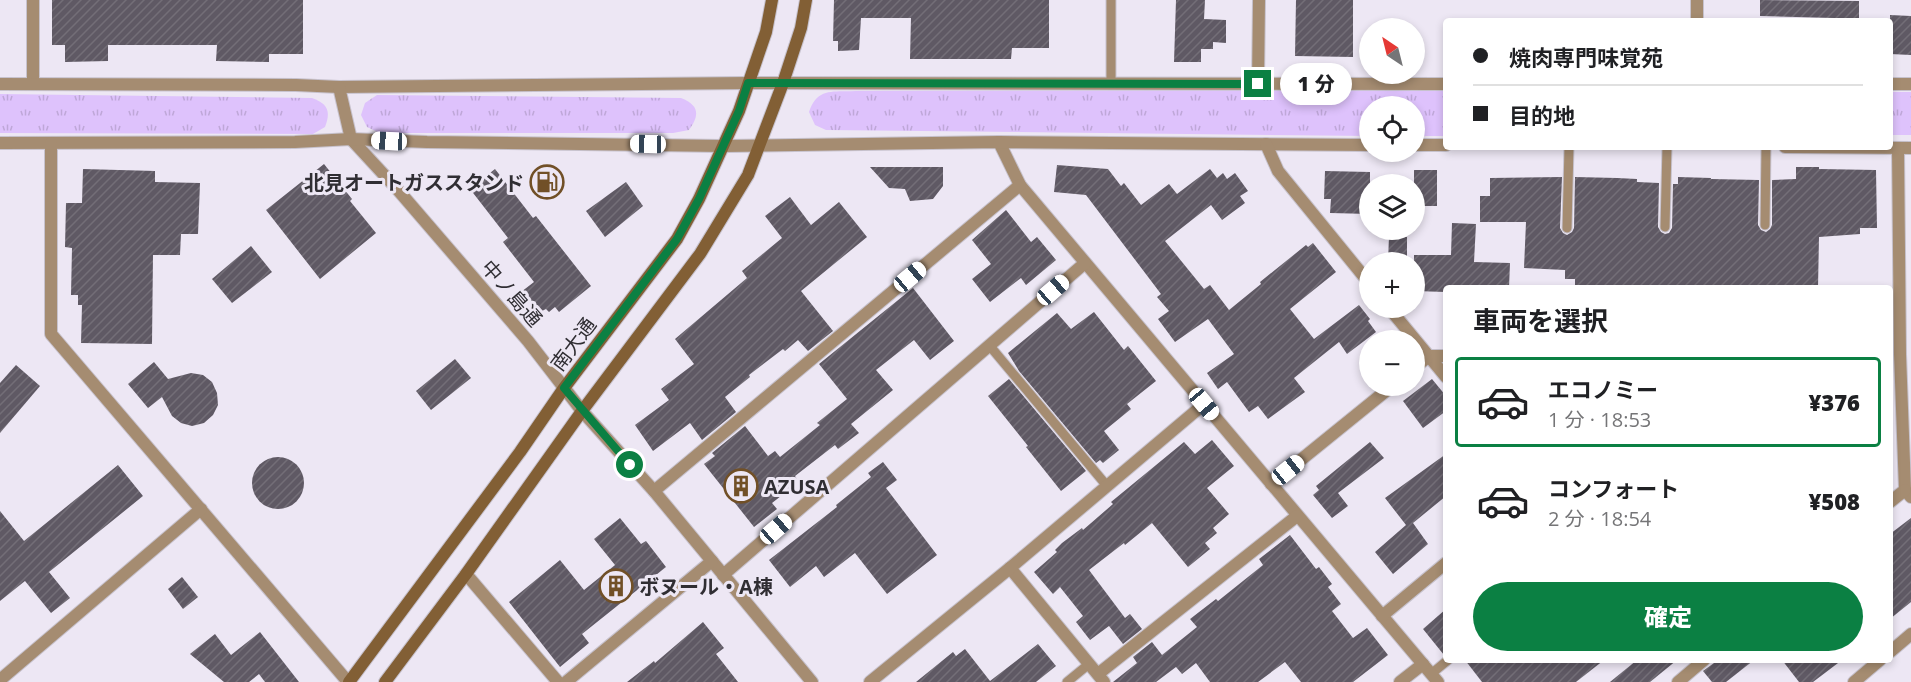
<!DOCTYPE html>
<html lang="ja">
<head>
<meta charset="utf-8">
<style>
  :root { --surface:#fff; --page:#f2f2f2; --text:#202124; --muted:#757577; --line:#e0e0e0; --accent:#0b8043 }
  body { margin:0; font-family:"Open Sans","Noto Sans JP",sans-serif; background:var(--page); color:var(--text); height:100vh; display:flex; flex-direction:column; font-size:22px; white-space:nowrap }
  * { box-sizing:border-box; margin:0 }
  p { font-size:20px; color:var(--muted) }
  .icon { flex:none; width:33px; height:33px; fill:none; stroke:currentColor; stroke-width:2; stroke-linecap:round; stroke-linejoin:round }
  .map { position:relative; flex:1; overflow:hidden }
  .sheet { position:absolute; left:1443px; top:285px; width:450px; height:378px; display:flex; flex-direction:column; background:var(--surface); border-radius:6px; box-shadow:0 3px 9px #0003 }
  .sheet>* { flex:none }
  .banner { position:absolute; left:1443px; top:18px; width:450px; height:132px; border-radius:6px; box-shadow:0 3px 9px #0003; display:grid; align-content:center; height:132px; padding:0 30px; background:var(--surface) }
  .needle { width:39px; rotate:325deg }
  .tools { position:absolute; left:1359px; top:18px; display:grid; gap:12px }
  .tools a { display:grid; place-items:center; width:66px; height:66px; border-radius:50%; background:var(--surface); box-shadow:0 3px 9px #0003; font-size:30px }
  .end { position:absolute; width:27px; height:27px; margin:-14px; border:8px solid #0b8043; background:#fff; box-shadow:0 0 0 3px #fff }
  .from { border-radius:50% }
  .bubble { position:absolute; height:42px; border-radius:21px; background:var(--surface); box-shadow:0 3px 9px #0003; font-size:20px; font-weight:800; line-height:42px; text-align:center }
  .car { position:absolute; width:18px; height:36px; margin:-18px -9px; border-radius:8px; box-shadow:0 0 4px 2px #0007; background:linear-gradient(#fff 24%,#345 0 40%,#fff 0 76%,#345 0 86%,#fff 0) }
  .banner b { display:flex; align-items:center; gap:21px; height:57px; font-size:22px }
  .banner b+b { border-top:2px solid var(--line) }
  .banner i { width:15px; height:15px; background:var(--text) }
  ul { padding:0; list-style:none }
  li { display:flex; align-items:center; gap:18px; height:90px; margin:0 12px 9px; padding:0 18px; border:3px solid transparent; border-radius:6px }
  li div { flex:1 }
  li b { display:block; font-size:22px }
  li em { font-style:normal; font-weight:800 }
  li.current { border-color:var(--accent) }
  li>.icon { width:54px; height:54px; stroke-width:1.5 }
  h2 { padding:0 30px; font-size:27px; line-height:72px }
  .action { display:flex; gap:12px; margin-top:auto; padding:12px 30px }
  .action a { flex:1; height:69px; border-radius:36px; background:var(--accent); color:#fff; font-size:24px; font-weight:800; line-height:69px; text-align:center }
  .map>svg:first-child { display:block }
</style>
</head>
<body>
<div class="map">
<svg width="1911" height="682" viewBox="0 0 1911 682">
  <defs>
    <pattern id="park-tufts" width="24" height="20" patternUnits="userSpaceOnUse" patternTransform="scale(1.5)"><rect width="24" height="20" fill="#dec2fc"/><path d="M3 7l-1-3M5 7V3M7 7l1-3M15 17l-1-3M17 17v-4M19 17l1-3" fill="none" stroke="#bfa7d8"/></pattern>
    <pattern id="building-hatch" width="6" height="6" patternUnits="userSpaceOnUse" patternTransform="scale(1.5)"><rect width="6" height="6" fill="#5f5964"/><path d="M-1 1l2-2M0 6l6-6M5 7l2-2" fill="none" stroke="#736e77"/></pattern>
  </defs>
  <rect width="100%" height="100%" fill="#ede7f4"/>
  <g fill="url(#park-tufts)">
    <path d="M1446,90V136H1415L1414,106H1370L1369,136L826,130L815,125L809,112C817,87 834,92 856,91Z"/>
    <rect x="1890" y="92" width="21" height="43"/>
    <path d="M0,94L312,98C328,104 331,111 325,127L313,134L0,133Z"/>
    <path d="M377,95L681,98C699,105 700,115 689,130L673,133H380L367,127L361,115L365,103Z"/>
  </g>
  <g fill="url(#building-hatch)">
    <polygon points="52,0 303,0 303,54 269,54 269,62 216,61 217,45 108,45 108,61 65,62 65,45 52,45"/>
    <polygon points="834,0 1049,0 1049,48 1012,48 1011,59 910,59 911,18 861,18 859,50 838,51 838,41 833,41"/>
    <polygon points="1176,0 1205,0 1204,19 1226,20 1226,43 1213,42 1213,49 1201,49 1201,62 1174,62"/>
    <polygon points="1296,0 1353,0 1353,57 1295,56"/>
    <polygon points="1760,0 1859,1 1859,21 1834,21 1834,18 1760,16"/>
    <polygon points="1890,15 1911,16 1911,55 1890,54"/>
    <polygon points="324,164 352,199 350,201 376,233 320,279 266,210"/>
    <polygon points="1057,165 1108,169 1121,186 1124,183 1141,205 1169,184 1177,194 1210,169 1217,178 1223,173 1227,179 1235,173 1248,191 1240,196 1245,203 1222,220 1211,205 1165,241 1204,289 1210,285 1229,310 1261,284 1260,282 1306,245 1308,247 1313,243 1336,272 1290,309 1314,339 1359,305 1370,319 1368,321 1376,332 1347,354 1339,342 1294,378 1305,392 1268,419 1258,406 1249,412 1227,382 1218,389 1207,373 1234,354 1208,319 1175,342 1158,319 1169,311 1157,297 1161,294 1086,195 1054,192"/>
    <polygon points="870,167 943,167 943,186 933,199 910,201 905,189 889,188"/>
    <polygon points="1796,167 1819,167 1819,169 1876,170 1877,228 1860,228 1860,234 1819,237 1818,288 1575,288 1575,279 1565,279 1565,270 1524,268 1526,222 1480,222 1480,196 1490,196 1490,178 1562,177 1560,228 1563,233 1567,235 1572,232 1574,228 1575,177 1617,178 1637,179 1637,182 1659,183 1658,227 1661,232 1665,234 1669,233 1672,228 1673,184 1678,184 1678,177 1711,178 1711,179 1759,180 1758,225 1761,230 1766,232 1770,229 1772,225 1772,180 1796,179"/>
    <polygon points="83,169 155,171 155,182 200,183 198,234 181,234 180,255 153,255 152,344 81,343 82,305 78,305 78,295 71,295 72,248 65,247 66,203 82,203"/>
    <polygon points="495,169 533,218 536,216 591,286 559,312 555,307 549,312 546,309 542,311 539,308 536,310 521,292 534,282 503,242 508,238 470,189"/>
    <rect x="1414" y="170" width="23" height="36"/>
    <polygon points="1325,171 1370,172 1370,214 1330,213 1331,199 1324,199"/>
    <polygon points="626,182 643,206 605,237 586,211"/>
    <polygon points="790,197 811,225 839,202 867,237 801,291 833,331 808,351 798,340 785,351 783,349 749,375 750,377 725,397 736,412 702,440 690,423 653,451 635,425 669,400 661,389 694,364 675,339 747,278 742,271 782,238 765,216"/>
    <polygon points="1006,210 1031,242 1037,237 1056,260 1026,285 1021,278 990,302 972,279 991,264 972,240"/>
    <polygon points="1452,223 1476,224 1474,262 1510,263 1509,288 1446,288 1446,292 1414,291 1414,255 1451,255"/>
    <polygon points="1389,236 1407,237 1407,262 1388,262"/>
    <polygon points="251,246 272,272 232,303 212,279"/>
    <polygon points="913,288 954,341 930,360 914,340 876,370 893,390 851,424 859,433 838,449 835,445 795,476 799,482 772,503 777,509 754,527 704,464 715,456 712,453 745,426 768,456 775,451 780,457 820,425 817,423 847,399 819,364"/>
    <polygon points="1094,312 1124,350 1128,346 1156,381 1127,404 1131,409 1104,431 1119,450 1103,463 1100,460 1096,463 1019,371 1008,353 1057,313 1071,329"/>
    <polygon points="455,359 471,378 431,410 416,391"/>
    <polygon points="154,362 168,379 191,373 203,375 212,382 217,393 218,405 213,415 204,423 192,426 181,423 172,416 162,397 148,408 128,384"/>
    <polygon points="16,365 40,386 0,433 0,383"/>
    <polygon points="1009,379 1086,471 1061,491 1026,447 1028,446 988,396"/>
    <polygon points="1432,379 1446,396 1446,411 1423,428 1403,401"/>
    <polygon points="1212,440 1234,466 1207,488 1229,514 1213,528 1217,533 1205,543 1210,549 1188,567 1152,523 1125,545 1124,543 1089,570 1125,618 1130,614 1142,629 1123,644 1109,626 1090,640 1076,622 1083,616 1060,587 1053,594 1034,572 1057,552 1055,550 1062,543 1082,528 1083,530 1113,504 1111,502 1184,442 1195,454"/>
    <polygon points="1370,442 1384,458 1338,493 1348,506 1332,518 1313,495 1319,490 1316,486"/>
    <polygon points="1446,454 1446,496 1413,523 1428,544 1393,574 1375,552 1406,525 1385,498"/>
    <circle cx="278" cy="483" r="26"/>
    <polygon points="883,462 897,480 886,488 937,555 887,594 855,553 824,577 816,566 790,587 769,560 837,507 836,505 871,477 868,473"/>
    <polygon points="118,465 143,496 49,572 70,598 51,613 25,581 0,601 0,511 24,541"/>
    <polygon points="620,518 641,544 646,541 666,567 582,634 589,643 560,667 509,602 560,560 584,590 615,565 594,539"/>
    <polygon points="1911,518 1911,602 1890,619 1890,534"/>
    <polygon points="1290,535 1316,569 1319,567 1332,584 1328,587 1341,604 1332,611 1353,638 1367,628 1388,655 1353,682 1301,682 1285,662 1258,682 1210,682 1196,663 1182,674 1176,667 1156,682 1113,682 1137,663 1133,657 1152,642 1162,655 1197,627 1190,619 1216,599 1218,601 1263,565 1259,559"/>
    <polygon points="182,577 198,597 183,609 168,589"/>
    <polygon points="1446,609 1446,654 1444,655 1423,629"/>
    <polygon points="703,622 724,648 716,654 738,682 627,682 654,661 655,663"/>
    <polygon points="260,632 299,682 265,682 259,674 249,682 224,682 190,654 215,634 231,655"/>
    <polygon points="1038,644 1056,666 1036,682 916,682 953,652 956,656 965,649 990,681"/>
    <polygon points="1465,660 1604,660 1576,682 1482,682"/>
    <polygon points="1637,660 1677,660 1650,682 1610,682"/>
    <polygon points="1718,660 1754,660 1726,682 1712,682 1703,671"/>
    <polygon points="1782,660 1842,660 1813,682 1799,682"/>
  </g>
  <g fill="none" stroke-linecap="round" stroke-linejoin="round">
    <g stroke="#c7c2cd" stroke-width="11">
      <g id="lane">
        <polyline points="1111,0 1111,84"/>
        <polyline points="1765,225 1766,147"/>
        <polyline points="1665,227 1667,147"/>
        <polyline points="1567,228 1569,147"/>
        <polyline points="989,345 1107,486"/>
        <polyline points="1431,674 1448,660"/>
        <polyline points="1067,682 1089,664"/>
      </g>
    </g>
    <g stroke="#c7c2cd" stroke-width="14">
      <g id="street">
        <polyline points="33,0 33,84"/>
        <polyline points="1697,0 1697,21"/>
        <polyline points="0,84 296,85 339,87 748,83 1446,84"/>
        <polyline points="1258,84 1259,0"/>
        <polyline points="1890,84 1911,84"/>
        <polyline points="339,87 351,139 398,190 528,341 582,411 654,491 812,682"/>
        <polyline points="999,142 1020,185 1438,682"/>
        <polyline points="0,143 295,142 351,139 427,142 723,146 999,142 1370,145"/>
        <polyline points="51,143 51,334 348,682"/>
        <polyline points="1266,144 1278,171 1370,284"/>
        <polyline points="1414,145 1446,145"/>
        <polyline points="1785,147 1911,148"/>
        <polyline points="1898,148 1900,354 1905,490 1911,497"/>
        <polyline points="1389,308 1446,377"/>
        <polyline points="1414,368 1429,356 1446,356"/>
        <polyline points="1271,484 1392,386"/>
        <polyline points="654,491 1020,185"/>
        <polyline points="1890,502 1905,490"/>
        <polyline points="1010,568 1104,682"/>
        <polyline points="466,574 558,682"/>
        <polyline points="723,575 1085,263"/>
        <polyline points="1382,616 1446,563"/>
        <polyline points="1890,652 1911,634"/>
        <polyline points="1098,674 1297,516"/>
        <polyline points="0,680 201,509"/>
        <polyline points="566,682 712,561"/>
        <polyline points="870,682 1010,568 1204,404"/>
        <polyline points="1400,682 1423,664"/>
        <polyline points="1678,682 1704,660"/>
        <polyline points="1854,682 1880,660"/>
      </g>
    </g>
    <g stroke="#c7c2cd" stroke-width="14">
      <g id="secondary">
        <polyline points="349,682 520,452 564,388 677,239 699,199 739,111 766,32 772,0"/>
        <polyline points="385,682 466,574 582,411 700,254 748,175 783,83 801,28 806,0"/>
      </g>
    </g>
    <use href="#lane" stroke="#a58c71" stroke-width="9"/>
    <use href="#street" stroke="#a58c71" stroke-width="12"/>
    <use href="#secondary" stroke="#825f35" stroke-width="12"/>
  </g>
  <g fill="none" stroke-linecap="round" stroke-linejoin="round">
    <polyline stroke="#0b8043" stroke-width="8" points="630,465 564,388 677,239 699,199 739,111 748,83 1258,84"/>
  </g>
  <defs>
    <g id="fuel-ring" transform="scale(1.725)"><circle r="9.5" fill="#ede7f4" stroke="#715027" stroke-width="1.5"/><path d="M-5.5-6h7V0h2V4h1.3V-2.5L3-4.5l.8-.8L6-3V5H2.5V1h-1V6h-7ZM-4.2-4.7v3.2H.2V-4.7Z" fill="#715027"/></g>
    <g id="building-ring" transform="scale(1.725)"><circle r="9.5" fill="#ede7f4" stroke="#715027" stroke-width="1.5"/><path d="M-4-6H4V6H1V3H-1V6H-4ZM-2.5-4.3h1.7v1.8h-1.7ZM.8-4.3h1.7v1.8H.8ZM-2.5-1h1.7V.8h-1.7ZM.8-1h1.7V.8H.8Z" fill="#715027"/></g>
  </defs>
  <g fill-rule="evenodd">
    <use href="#fuel-ring" x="547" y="182"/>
    <use href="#building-ring" x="741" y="486"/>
    <use href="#building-ring" x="616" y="586"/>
  </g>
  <g text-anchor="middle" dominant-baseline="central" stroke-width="6" stroke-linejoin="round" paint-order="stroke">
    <g font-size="20" font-weight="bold" fill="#302e33" stroke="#ede7f4" text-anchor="start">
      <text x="524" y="182" text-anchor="end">北見オートガススタンド</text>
      <text x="764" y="486">AZUSA</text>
      <text x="639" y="586">ボヌール・A棟</text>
    </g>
    <g font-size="20" fill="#302e33" stroke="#ede7f4">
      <text transform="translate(512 293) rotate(49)">中ノ島通</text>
      <text transform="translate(573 344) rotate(-53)">南大通</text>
    </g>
  </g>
</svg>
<div class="tools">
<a><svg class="needle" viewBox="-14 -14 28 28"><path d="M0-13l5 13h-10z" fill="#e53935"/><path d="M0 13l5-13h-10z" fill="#757577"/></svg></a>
<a><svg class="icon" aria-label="locate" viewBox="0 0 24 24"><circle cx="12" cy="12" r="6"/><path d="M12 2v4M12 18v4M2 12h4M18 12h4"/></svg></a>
<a><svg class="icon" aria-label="layers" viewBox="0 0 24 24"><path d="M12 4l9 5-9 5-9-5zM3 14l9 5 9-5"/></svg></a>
<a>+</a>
<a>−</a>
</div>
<i class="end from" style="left:630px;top:465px"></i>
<i class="end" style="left:1258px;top:84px"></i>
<div class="bubble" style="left:1280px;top:63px;width:72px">1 分</div>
<i class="car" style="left:389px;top:141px;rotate:273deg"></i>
<i class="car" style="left:648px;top:144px;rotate:271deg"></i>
<i class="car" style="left:910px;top:277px;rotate:50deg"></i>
<i class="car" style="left:1053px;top:290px;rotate:49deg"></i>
<i class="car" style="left:1204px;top:404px;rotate:140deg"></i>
<i class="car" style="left:1288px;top:470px;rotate:51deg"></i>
<i class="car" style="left:776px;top:529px;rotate:49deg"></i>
<div class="banner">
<b><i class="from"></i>焼肉専門味覚苑</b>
<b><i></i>目的地</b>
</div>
<section class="sheet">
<h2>車両を選択</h2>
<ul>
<li class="current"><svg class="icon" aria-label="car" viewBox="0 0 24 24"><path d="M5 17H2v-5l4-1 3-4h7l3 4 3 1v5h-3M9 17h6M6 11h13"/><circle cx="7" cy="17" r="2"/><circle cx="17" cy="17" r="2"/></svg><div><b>エコノミー</b><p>1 分 · 18:53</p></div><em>¥376</em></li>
<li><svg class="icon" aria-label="car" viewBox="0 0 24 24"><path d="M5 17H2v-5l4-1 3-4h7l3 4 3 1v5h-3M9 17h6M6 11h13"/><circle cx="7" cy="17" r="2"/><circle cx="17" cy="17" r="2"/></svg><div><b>コンフォート</b><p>2 分 · 18:54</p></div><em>¥508</em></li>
</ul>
<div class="action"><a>確定</a></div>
</section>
</div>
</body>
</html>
